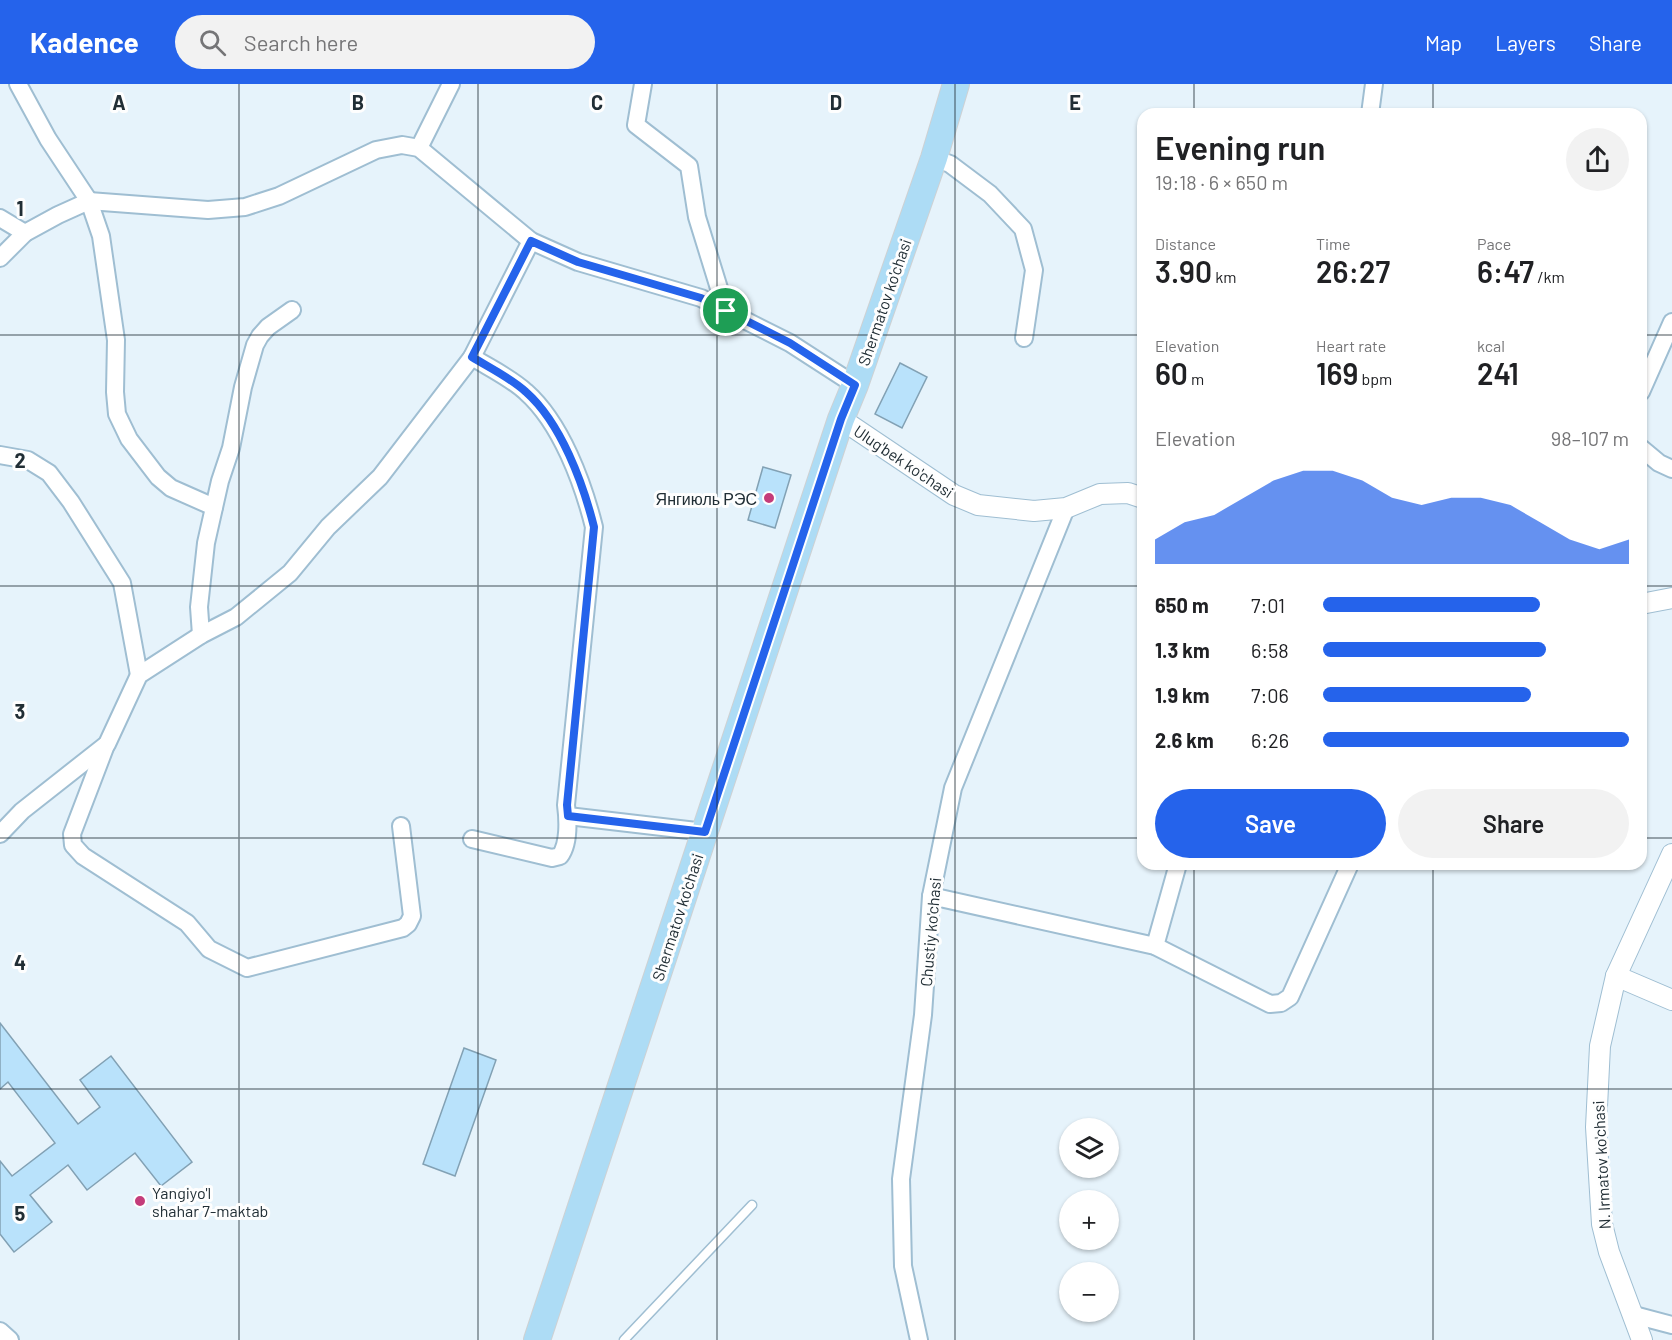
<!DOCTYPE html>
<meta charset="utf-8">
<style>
:root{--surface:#fff;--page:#f2f2f2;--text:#202124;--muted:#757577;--accent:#2563eb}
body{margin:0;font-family:Barlow,sans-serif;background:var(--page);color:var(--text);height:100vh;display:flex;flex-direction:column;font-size:22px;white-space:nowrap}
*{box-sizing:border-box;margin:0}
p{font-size:20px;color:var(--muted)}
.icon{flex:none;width:33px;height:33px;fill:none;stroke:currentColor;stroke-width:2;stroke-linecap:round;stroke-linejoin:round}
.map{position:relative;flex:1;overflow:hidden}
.sheet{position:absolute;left:1137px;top:24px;width:510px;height:762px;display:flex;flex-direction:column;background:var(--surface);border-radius:18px;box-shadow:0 2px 4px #0004}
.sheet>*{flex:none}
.tools{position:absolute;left:1059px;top:1034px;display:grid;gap:12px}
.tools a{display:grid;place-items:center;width:60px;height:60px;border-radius:50%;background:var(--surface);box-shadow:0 2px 4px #0004;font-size:30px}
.pin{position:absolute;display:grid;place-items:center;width:51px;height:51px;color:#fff;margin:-26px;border:3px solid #fff;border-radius:50%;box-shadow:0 2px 6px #0007}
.round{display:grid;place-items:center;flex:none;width:63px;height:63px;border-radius:32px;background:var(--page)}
.headline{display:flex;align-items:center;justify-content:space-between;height:102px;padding:0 18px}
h1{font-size:33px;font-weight:600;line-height:45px}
.figures{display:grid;grid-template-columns:repeat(3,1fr);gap:9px;height:102px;padding:6px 18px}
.figures div{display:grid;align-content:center}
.figures b{font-size:30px;font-weight:600}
.figures small{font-size:16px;font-weight:400}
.figures p{font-size:16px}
.chart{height:168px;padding:12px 18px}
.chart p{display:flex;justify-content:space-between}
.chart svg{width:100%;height:108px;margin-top:6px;fill:var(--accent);opacity:.7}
.primary-button{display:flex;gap:12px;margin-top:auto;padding:12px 18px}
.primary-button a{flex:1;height:69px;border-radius:36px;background:var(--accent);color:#fff;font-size:24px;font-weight:600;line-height:69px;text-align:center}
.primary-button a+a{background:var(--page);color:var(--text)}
ul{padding:0 18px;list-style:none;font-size:20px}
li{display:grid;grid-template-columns:96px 72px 1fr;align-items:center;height:45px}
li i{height:15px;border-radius:8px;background:var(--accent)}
header{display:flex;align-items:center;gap:36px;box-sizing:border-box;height:84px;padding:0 30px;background:var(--accent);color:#fff}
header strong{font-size:28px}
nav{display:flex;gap:33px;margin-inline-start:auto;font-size:21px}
.search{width:420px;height:54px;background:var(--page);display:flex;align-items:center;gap:15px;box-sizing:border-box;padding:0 21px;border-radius:33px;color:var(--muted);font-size:22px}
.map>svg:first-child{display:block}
</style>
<header>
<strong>Kadence</strong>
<div class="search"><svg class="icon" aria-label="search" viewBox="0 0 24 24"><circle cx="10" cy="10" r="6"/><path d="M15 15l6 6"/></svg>Search here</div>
<nav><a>Map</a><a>Layers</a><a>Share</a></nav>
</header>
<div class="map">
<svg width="1672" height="1256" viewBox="0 0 1672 1256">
<rect width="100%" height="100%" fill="#e6f3fb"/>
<g fill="#b9e2fb" stroke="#82a1b4" stroke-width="1.5">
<polygon points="900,279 927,293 902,344 875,330"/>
<polygon points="763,383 791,391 775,444 748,436"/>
<polygon points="0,939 78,1040 100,1023 80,996 111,972 192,1078 161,1102 135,1069 87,1106 68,1081 30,1111 52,1138 14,1168 0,1150 0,1077 12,1092 55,1059 8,998 0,1005"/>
<polygon points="464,964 496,976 455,1092 423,1080"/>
</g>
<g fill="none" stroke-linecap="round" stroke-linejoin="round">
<defs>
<polyline id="service" points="624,1256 752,1121"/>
<g id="minor">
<polyline points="18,0 48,55 89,117 101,152 116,256 115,308 117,330 129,355 158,393 171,404 214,423"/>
<polyline points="643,0 636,41 689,82 697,133 726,227"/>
<polyline points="1370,30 1374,0"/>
<polyline points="419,64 451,0"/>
<polyline points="934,74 950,80 990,110 1023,145 1034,186 1024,254"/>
<polyline points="0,134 25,149"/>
<polyline points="0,174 25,149 58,131 89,117 208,126 245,123 279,112 376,66 402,61 419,64 531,157 578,178 701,214 790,259 855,301"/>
<polyline points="1641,308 1672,238"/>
<polyline points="1641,364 1659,379 1672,385"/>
<polyline points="0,371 28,376 49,389 71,418 122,499 139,591"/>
<polyline points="201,551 199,523 206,459 220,397 231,364 243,303 255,261 260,252 268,243 292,226"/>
<polyline points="106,661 72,750 73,761 83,772 187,839 209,865 247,884 403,844 408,840 412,832 401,742"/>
<polyline points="568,732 705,748"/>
<polyline points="0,750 22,727 107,660 139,591 201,551 236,533 290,489 328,443 380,393 472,273 531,157"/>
<path d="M 472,755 L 552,774 L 560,772 C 569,760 568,736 566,721 L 594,443 C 583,399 561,339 526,308 C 511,294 490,284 472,273"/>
<polyline points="931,812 1155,862 1270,920 1281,919 1290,913 1350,780"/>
<polyline points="1155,862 1178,780"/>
<polyline points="1634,1231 1672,1241"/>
<polyline points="0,1247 10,1256"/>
<polyline points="919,1256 903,1182 901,1095 923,931 931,812 953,704 1066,424"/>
</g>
<g id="tertiary">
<polyline points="841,335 954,411 978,421 1034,427 1066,424 1100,410 1128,409 1143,414"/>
<polyline points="1641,520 1672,514"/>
<polyline points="1616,892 1672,916"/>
<polyline points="1642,1256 1609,1168 1602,1140 1596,1043 1600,962 1616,892 1672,770"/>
</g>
<polyline id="primary" points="537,1256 841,335 855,301 934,74 956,0"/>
</defs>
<use href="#service" stroke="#9fbed2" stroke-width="11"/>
<use href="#minor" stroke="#9fbed2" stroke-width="20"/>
<use href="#tertiary" stroke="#9fbed2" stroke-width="22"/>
<use href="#primary" stroke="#ced1d3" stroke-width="28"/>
<use href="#service" stroke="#fff" stroke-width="8"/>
<use href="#minor" stroke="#fff" stroke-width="16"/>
<use href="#tertiary" stroke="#fff" stroke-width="20"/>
<use href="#primary" stroke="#addcf5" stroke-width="26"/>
</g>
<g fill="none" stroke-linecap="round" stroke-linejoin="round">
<defs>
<path id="route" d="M 531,157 L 578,178 L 701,214 L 790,259 L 855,301 L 841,335 L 705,748 L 568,732 L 567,721 L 594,443 C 583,399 561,339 526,308 C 511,294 490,284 472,273 Z"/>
</defs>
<use href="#route" stroke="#fff" stroke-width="12"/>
<use href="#route" stroke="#2563eb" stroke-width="8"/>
</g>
<path fill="none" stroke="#212e35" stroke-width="1.5" stroke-opacity="0.55" d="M 239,0 L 239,1256M 478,0 L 478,1256M 717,0 L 717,1256M 955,0 L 955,1256M 1194,0 L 1194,30M 1433,0 L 1433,30M 0,251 L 1143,251M 1641,251 L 1672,251M 0,502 L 1143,502M 1641,502 L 1672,502M 0,754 L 1143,754M 1641,754 L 1672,754M 1194,780 L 1194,1256M 1433,780 L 1433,1256M 0,1005 L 1672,1005"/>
<g fill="#c43c7a" stroke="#fefefe" stroke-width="2">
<circle cx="769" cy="414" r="6"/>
<circle cx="140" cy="1117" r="6"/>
</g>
<g text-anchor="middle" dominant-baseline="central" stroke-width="6" stroke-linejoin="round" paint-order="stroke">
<g font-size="16" fill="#212e35" stroke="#fefefe">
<text transform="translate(884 218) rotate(-71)">Shermatov ko'chasi</text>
<text transform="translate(904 377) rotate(34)">Ulug'bek ko'chasi</text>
<text transform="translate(677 833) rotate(-72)">Shermatov ko'chasi</text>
<text transform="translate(930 848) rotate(-85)">Chustiy ko'chasi</text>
<text transform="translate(1601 1081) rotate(-93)">N. Irmatov ko'chasi</text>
</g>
<g font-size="16" fill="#212e35" stroke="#fefefe" text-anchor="end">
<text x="757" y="414">Янгиюль РЭС</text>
<text x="152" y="1108" text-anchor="start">Yangiyo'l<tspan x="152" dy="18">shahar 7-maktab</tspan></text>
</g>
</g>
<g font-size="20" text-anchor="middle" font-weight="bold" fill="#212e35" stroke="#fefefe" stroke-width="6" stroke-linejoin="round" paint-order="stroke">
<text x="119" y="26">A</text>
<text x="358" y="26">B</text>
<text x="597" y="26">C</text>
<text x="836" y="26">D</text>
<text x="1075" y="26">E</text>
<text x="20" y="132">1</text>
<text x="20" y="384">2</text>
<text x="20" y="635">3</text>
<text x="20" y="886">4</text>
<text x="20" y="1137">5</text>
</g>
</svg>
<div class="tools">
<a><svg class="icon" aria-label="layers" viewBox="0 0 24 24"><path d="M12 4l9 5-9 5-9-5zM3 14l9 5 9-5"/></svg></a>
<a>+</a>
<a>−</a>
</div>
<div class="pin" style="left:726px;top:227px;background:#1e9e55"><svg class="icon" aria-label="arrive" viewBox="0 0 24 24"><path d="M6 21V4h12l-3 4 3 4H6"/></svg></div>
<section class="sheet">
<div class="headline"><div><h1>Evening run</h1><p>19:18 · 6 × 650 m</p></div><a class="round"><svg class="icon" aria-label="share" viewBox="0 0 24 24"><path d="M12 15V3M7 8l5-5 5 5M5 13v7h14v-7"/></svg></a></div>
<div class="figures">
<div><p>Distance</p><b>3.90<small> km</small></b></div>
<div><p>Time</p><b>26:27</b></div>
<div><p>Pace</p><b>6:47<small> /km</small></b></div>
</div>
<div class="figures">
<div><p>Elevation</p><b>60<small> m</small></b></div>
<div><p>Heart rate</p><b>169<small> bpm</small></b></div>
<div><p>kcal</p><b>241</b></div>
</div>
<div class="chart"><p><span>Elevation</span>98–107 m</p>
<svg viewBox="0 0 160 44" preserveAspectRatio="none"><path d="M0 44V34L10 27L20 24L30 17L40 10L50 6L60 6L70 10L80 17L90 20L100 17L110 17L120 20L130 27L140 34L150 38L160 34V44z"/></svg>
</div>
<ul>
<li><b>650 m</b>7:01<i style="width:71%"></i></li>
<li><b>1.3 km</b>6:58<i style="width:73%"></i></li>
<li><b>1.9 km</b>7:06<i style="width:68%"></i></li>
<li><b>2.6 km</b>6:26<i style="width:100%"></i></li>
</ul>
<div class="primary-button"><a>Save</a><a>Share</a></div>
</section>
</div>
